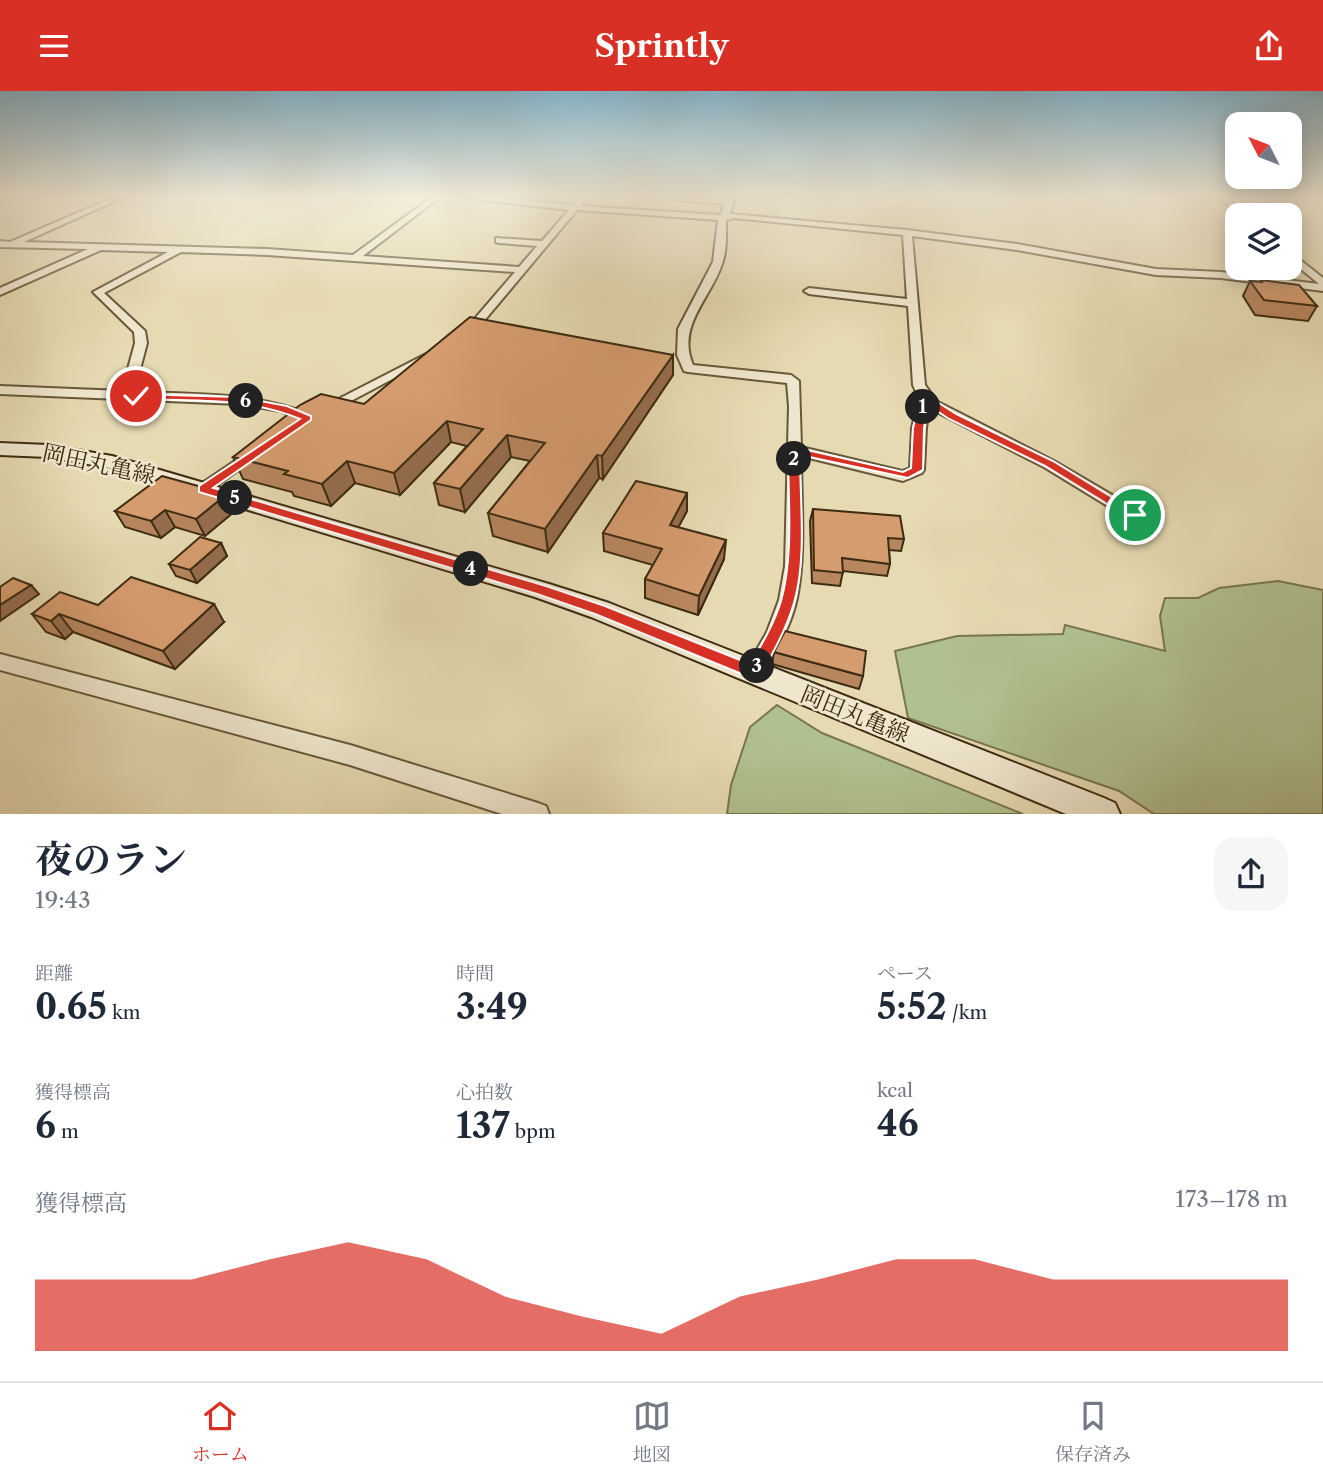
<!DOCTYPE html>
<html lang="ja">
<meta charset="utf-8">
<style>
:root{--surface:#fff;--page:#f6f6f7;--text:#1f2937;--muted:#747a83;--line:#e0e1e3;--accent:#d93025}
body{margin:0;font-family:"Libre Caslon Text","Noto Serif JP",serif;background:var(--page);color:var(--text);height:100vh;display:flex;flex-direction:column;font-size:26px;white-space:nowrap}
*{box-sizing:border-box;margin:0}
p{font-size:23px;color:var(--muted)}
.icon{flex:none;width:38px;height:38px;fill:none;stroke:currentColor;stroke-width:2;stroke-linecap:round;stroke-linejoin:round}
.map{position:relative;height:723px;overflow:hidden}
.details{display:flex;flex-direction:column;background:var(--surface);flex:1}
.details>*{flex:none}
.needle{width:46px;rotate:312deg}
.buttons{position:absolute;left:1225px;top:21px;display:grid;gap:14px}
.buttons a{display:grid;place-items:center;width:77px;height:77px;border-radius:14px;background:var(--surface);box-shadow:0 4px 18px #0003;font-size:35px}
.pin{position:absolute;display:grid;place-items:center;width:60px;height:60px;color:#fff;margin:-30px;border:4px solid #fff;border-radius:50%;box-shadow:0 2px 7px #0007}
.km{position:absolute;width:35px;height:35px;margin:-18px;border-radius:50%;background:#222;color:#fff;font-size:19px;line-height:35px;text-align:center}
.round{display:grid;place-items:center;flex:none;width:74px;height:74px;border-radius:21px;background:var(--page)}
.overview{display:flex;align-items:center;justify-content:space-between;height:119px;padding:0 35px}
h1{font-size:38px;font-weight:700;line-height:52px}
.figures{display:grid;grid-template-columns:repeat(3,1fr);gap:10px;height:119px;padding:7px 35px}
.figures div{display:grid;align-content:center}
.figures b{font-size:35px;font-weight:700}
.figures small{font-size:19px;font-weight:400}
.figures p{font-size:19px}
.chart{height:196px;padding:14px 35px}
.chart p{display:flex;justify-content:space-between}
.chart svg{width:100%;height:126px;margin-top:7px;fill:var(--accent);opacity:.7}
header{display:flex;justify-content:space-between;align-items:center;height:91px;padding:0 35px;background:var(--accent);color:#fff;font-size:32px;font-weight:700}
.dock{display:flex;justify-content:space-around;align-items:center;height:98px;border-top:2px solid var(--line);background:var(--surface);font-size:19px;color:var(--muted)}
.dock a{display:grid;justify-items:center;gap:4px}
.dock .on{color:var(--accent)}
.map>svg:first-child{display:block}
</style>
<header><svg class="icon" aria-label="menu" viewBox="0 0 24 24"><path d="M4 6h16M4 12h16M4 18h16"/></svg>Sprintly<svg class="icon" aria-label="share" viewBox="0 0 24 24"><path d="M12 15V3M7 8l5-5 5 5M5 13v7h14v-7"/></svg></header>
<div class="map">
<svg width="1323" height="723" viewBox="0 0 1323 723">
<rect width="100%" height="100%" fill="#e6dab2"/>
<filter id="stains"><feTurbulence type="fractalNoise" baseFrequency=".00286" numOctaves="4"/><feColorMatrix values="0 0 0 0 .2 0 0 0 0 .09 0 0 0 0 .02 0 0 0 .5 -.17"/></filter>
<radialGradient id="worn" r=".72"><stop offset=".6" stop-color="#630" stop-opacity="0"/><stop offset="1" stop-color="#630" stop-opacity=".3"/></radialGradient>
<g fill="#b1c08f" stroke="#787650" stroke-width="2">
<polygon points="1278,490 1323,499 1323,723 1154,723 1119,700 908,627 895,560 957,545 1063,543 1065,534 1165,560 1160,525 1165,507 1198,507 1219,497"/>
<polygon points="777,614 822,642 1023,723 727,723 731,694 750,636"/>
</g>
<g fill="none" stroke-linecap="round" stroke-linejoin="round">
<defs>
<g id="minor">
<path d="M 114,106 L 124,106 L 24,151 L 267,158 L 353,164 L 432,106 L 440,106 L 363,165 L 519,176 L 537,155 L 499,152 L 496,151 L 496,147 L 542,150 L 569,119 L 473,108 L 469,106 L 491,106 L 573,114 L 580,106 L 588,106 L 581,115 L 720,124 L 725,113 L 667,108 L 663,106 L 726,108 L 727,106 L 735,106 L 730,123 L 907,139 L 1017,153 L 1156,178 L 1221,181 L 1319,193 L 1290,169 L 1290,161 L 1323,187 L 1323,200 L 1221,187 L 1156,184 L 1017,159 L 912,145 L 925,294 L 936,310 L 1054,370 L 1136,418 L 1145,416 L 1150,417 L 1153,421 L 1150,425 C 1143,427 1136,430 1129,428 L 1044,376 L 929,317 L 926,337 L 924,379 L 922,382 L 903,390 L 801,365 C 801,412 806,461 797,507 C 791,536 775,562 761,587 L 754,589 L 747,587 L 744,581 L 767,541 L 779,509 L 785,475 L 789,315 L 787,292 L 688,281 L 684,280 L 677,264 L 678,238 L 713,171 L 718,129 L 577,119 L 473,243 L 465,243 L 465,239 L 515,181 L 267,164 L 181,161 L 104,202 L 145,240 L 147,252 L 134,301 C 194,303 255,301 312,324 L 314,327 L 307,331 L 280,320 L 239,313 L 0,303 L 0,295 L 122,300 L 135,252 L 134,241 L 93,201 L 168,161 L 101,159 L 0,204 L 0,197 L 88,158 L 0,156 L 0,150 L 10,151 ZM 734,127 L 903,144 L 907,208 L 809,197 L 804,200 L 809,203 L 908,215 L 913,294 L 919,307 L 912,337 L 910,377 L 902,380 L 801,356 L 799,290 L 791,284 L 693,274 C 676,235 711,207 722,173 C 727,159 726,143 726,129 Z"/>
<polygon points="1219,106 1227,106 1247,124 1238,124"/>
<polygon points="430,261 434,262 434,266 332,320 327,321 321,317"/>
<polygon points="250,360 257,364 255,367 208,401 198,401 196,398 198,395"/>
<polygon points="0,563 350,654 538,712 546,715 549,723 502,723 350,674 0,579"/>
</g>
<polygon id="secondary" points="0,352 48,354 112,365 549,493 609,512 1104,707 1115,712 1120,723 1066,723 591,526 535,506 110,377 48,366 0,364"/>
</defs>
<use href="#minor" stroke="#68583a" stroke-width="4"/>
<use href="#secondary" stroke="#3e2c12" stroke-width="4"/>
<use href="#minor" fill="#efe7cd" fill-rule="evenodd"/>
<use href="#secondary" fill="#efe7cd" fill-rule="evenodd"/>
</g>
<g fill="#b7865f" stroke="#3e2c12" stroke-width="2">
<polygon points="1261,189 1317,215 1308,230 1255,224 1243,205 1250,190 1260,191"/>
<polygon points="673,264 673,284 603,388 599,387 548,461 493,445 488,422 530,370 511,366 465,421 439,414 434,392 467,355 451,351 400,404 355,392 331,415 294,405 292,401 243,388 233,366 364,313"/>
<polygon points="687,402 687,420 678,436 724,468 698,524 645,507 645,488 653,474 604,460 603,442"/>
<polygon points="227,403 235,420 205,445 175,436 161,447 125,436 115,420"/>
<polygon points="813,418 904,448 901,460 889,459 890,473 887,485 843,480 840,495 812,492 810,430"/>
<polygon points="221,452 227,465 197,492 176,485 169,473"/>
<polygon points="98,514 224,531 175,578 73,541 65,548 46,541 32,523"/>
<polygon points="774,561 863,585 859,598 772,573"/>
</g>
<g fill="#956d4e" stroke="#3e2c12" stroke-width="2">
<polygon points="673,264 673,284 603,388 602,365"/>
<polygon points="447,330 451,351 400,404 394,382"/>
<polygon points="507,344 511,366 465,421 460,398"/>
<polygon points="597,364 599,387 548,461 545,438"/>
<polygon points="347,370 355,392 331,415 322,393"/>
<polygon points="687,402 687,420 670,452 670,434"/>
<polygon points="227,403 235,420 205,445 196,428"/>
<polygon points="165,419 175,436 161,447 151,430"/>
<polygon points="726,449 724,468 698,524 699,505"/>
<polygon points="221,452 227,465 197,492 190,479"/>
<polygon points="31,494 39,503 0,530 0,514"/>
<polygon points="214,513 224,531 175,578 163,560"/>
<polygon points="59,523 73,541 65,548 51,530"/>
</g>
<g fill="#d59c6f" stroke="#3e2c12" stroke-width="2">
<polygon points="1261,189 1299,194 1317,215 1264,209 1250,190 1262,191"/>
<polygon points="470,226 673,264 602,365 597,364 545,438 488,422 545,352 507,344 460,398 434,392 483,338 447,330 394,382 347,370 322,393 284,383 288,380 233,366 300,314 321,303 364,313"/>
<polygon points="162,385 227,403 196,428 165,419 151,430 115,420"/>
<polygon points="636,390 687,402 670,434 726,449 699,505 645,488 662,458 603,442"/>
<polygon points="813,418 900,425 904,448 888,447 890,473 842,467 843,482 814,479"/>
<polygon points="200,446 221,452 190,479 169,473"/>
<polygon points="131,486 214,513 163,560 59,523 51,530 32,523 60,501 98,514"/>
<polygon points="13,487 31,494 0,514 0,496"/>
<polygon points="785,540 866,560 863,585 774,561"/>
</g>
<linearGradient id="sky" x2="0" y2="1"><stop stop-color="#87b7cf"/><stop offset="0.51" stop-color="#f4eedc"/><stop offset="1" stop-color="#f4eedc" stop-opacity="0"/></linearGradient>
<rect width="1323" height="207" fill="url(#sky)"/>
<path fill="#d93025" stroke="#fff" stroke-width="2" d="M 132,303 L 239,306 L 287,315 L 311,325 L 311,329 L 213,397 L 546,495 L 605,515 L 750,573 C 762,553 774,533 781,510 C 794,463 788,408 788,359 L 794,356 L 903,381 L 911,377 L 913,337 L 921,305 L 928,305 L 956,323 L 1053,370 L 1141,424 L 1135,428 L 1130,427 L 1045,375 L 949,328 L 928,314 L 924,337 L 923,379 L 908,387 L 800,364 C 800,410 807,468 794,512 C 786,539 773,562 759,586 L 754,588 L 595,523 L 537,503 L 199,401 L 199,395 L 300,328 C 248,306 191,310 136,308 L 131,305 Z"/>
<g text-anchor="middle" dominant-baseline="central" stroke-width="5" stroke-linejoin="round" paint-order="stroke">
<g font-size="23" fill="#3e2c12" stroke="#efe7cd">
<text transform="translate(99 373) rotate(12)">岡田丸亀線</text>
<text transform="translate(855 623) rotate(22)">岡田丸亀線</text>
</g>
</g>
<rect width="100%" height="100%" filter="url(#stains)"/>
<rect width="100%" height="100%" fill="url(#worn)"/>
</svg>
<div class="buttons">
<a><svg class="needle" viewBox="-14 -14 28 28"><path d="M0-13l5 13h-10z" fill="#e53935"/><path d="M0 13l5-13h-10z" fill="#747a83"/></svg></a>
<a><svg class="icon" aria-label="layers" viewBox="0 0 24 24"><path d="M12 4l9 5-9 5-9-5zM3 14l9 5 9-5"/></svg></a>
</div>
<div class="pin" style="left:1135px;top:424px;background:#1e9e55"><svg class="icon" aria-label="arrive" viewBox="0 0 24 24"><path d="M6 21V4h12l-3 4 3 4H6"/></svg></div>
<div class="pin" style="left:136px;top:305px;background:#d93025"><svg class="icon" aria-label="check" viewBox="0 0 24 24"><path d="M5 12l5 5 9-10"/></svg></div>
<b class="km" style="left:923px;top:316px">1</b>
<b class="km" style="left:794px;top:368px">2</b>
<b class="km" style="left:757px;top:575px">3</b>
<b class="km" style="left:471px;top:478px">4</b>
<b class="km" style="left:235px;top:407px">5</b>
<b class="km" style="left:246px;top:310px">6</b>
</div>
<section class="details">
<div class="overview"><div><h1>夜のラン</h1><p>19:43</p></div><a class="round"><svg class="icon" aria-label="share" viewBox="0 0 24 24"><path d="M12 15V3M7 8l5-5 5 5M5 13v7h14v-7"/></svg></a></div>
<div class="figures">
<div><p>距離</p><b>0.65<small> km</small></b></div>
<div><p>時間</p><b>3:49</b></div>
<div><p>ペース</p><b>5:52<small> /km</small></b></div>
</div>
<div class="figures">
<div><p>獲得標高</p><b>6<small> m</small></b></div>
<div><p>心拍数</p><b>137<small> bpm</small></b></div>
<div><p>kcal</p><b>46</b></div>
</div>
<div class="chart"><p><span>獲得標高</span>173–178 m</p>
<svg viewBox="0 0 160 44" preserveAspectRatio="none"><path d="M0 44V19L10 19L20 19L30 12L40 6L50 12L60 25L70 32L80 38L90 25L100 19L110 12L120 12L130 19L140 19L150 19L160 19V44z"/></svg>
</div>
</section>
<nav class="dock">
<a class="on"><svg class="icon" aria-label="home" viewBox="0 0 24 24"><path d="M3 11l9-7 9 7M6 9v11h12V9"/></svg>ホーム</a>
<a><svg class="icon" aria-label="map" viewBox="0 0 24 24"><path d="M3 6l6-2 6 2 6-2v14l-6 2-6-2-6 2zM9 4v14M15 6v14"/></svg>地図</a>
<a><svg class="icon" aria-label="saved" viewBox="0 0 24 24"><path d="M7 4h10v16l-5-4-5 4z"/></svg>保存済み</a>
</nav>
